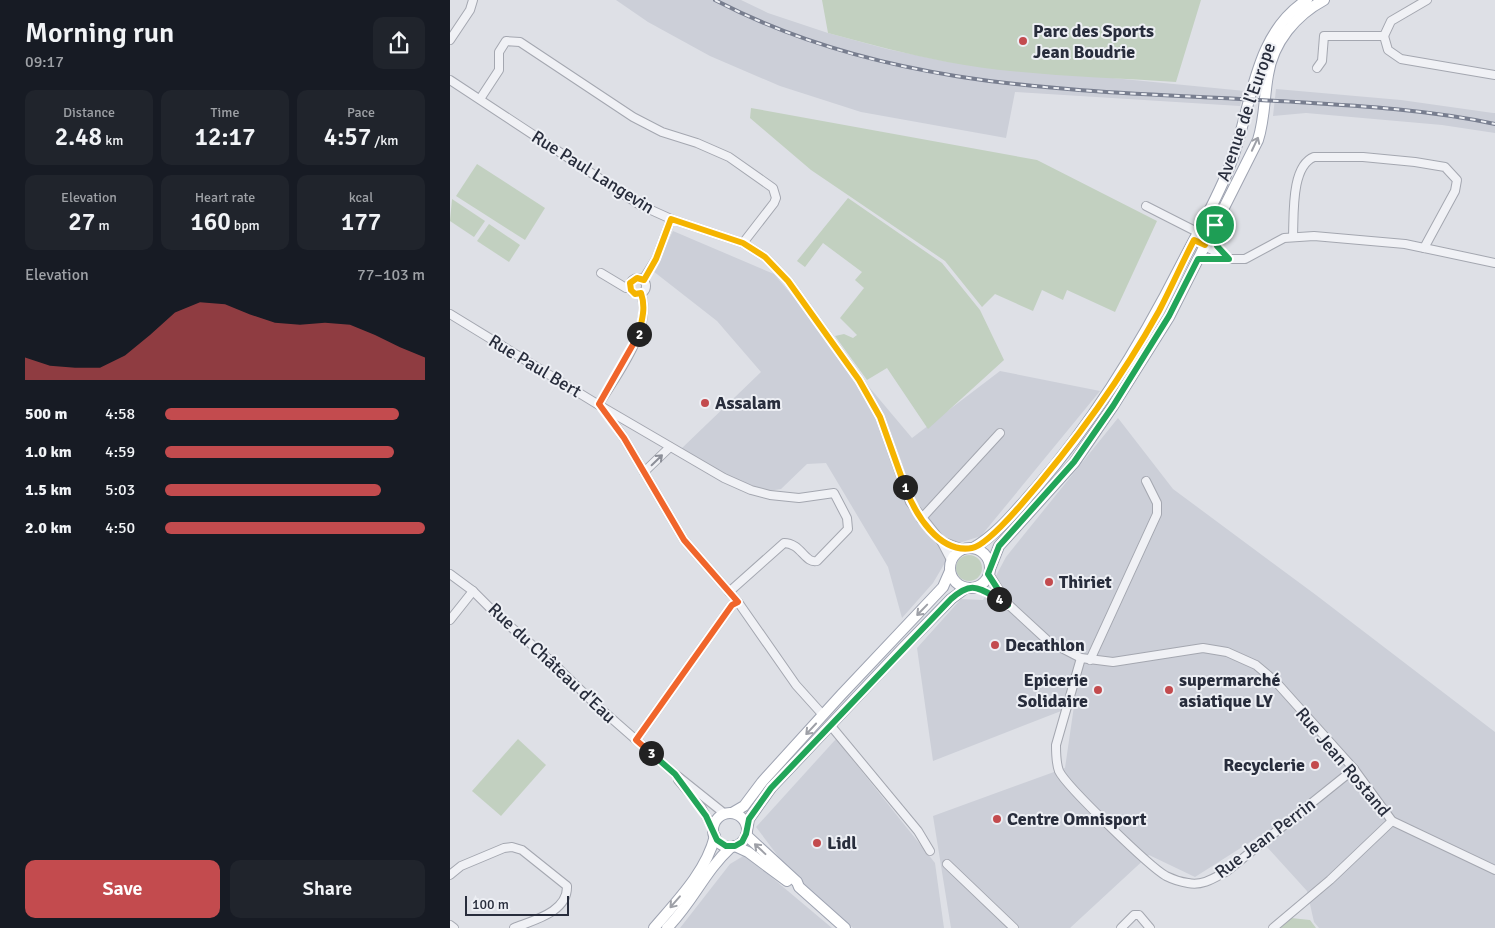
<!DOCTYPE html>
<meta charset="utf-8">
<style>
:root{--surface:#171b24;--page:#20242c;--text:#f1f3f6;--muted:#9ea1a6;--accent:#c34b4e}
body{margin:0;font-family:Signika,sans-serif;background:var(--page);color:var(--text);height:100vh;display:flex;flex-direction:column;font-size:19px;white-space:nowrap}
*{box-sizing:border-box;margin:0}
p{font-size:16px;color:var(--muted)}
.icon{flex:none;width:28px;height:28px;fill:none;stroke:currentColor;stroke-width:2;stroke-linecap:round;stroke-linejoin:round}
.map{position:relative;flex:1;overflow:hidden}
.sheet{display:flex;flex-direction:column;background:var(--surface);width:450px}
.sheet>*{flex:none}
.scale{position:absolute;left:15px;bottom:12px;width:104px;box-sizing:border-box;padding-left:5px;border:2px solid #282d3c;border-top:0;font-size:14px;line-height:18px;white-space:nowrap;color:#282d3c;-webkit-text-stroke:4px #edeff4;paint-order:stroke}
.pin{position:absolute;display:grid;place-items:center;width:42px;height:42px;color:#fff;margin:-21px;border:2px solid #fff;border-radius:50%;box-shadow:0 1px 5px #0007}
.km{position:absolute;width:25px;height:25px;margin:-12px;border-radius:50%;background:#222;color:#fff;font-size:14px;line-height:25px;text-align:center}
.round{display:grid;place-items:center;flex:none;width:52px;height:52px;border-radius:10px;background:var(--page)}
.head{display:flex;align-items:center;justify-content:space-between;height:85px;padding:0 25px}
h1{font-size:28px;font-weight:600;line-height:38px}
.figures{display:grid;grid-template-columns:repeat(3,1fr);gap:8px;height:85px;padding:5px 25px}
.figures div{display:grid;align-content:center;border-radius:10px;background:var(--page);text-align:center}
.figures b{font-size:25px;font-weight:600}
.figures small{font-size:14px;font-weight:400}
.figures p{font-size:14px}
.chart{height:140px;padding:10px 25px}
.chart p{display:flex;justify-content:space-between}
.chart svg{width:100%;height:90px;margin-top:5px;fill:var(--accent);opacity:.7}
.primary-button{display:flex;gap:10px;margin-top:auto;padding:10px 25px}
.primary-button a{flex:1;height:58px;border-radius:10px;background:var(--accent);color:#fff;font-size:20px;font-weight:600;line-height:58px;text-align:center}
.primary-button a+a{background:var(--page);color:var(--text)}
ul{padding:0 25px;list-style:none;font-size:16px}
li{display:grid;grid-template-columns:80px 60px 1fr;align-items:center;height:38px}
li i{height:12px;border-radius:6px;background:var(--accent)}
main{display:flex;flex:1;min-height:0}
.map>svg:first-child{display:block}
</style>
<main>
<section class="sheet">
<div class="head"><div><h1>Morning run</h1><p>09:17</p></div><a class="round"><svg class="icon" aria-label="share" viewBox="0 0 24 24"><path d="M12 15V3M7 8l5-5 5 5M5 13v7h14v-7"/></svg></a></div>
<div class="figures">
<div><p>Distance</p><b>2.48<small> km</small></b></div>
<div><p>Time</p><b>12:17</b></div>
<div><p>Pace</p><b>4:57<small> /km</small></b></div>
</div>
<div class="figures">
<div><p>Elevation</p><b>27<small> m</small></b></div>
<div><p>Heart rate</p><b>160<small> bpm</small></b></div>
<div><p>kcal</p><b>177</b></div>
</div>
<div class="chart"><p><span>Elevation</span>77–103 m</p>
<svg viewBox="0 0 160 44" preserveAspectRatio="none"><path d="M0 44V33L10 37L20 38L30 38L40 32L50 22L60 11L70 6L80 7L90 12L100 16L110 17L120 16L130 17L140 22L150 28L160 33V44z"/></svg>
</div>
<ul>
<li><b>500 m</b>4:58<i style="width:90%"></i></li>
<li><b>1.0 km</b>4:59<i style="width:88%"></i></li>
<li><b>1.5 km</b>5:03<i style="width:83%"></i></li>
<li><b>2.0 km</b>4:50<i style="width:100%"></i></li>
</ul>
<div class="primary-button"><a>Save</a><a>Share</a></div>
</section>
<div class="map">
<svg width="1045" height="928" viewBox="0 0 1045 928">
<rect width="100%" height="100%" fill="#dee0e6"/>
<g fill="#cccfd8">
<polygon points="166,0 291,0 318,13 378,33 437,49 499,62 795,91 790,106 565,92 556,138 411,112 330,86 260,56 198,22"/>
<polygon points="826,89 951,100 1043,113 1045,113 1045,133 992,125 856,113 823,116"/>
<polygon points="223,231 324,274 462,438 550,371 650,391 531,536 506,544 483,583 452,618 438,567 376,463 357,464 331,489 319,491 278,477 231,449 311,372 267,321 203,271"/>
<polygon points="668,418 723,489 866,595 1045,732 1045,928 869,928 864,922 857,891 808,837 745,877 699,855 620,928 501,928 483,816 615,768 624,706 483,761 467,648 511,599 533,600 556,557"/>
<polygon points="386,739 485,863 494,928 403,928 340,872 306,827"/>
<polygon points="295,855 382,928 230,928 280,864"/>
</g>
<g fill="#c2d0c0">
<path d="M 372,0 L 751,0 L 726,82 C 651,77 572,76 497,62 C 457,54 418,44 378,33 Z"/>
<polygon points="301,108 587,160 707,221 665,312 617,290 613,300 592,290 583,311 545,294 532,307 495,261 361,170 300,118"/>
<polygon points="27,164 95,208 75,240 6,196"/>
<polygon points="398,198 492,263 530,310 554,360 478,429 437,368 417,380 385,336 394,334 403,338 407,335 390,318 414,288 405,280 412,272 373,243 355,267 347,261"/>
<polygon points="2,199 35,221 24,237 0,221"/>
<polygon points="39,224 70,245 59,262 27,241"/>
<circle cx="519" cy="568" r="13"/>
<polygon points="68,739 96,765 51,816 22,791"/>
<polygon points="841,918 860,920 866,928 829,928"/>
</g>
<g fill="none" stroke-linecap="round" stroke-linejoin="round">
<defs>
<g id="minor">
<polyline points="934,36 938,50 951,59 1045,75"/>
<polyline points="934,36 941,21 977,0"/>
<polyline points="0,40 20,10 23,0"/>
<polyline points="867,68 872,61 874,36 934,36"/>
<polyline points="0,80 190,205 221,219 293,243 315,257 338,281 409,380 430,417 460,502 491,541 501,560"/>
<polyline points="30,99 49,70 49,52 56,41 70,42 183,117 212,132 247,143 279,157 323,188 326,198 324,203 293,243"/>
<polyline points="696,206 759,238"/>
<polyline points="765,226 767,246 773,254"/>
<path d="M 843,236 C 844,214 841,166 864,157 L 913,157 L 965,162 L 995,167 L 1007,180 L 1005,191 L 974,248"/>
<polyline points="744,240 775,257"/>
<polyline points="748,259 795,259 834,238 864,236 955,244 1045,263"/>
<polyline points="151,273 176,288 180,288"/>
<circle cx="188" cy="286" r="8"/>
<polyline points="193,280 206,259 221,219"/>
<polyline points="0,314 152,407 174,438 234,540 288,602 346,685 373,715"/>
<path d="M 149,404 C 167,374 203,329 191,293"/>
<path d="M 154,408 L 274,478 L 301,490 L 320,495 L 349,498 L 384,493 L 397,518 L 398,529 L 367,561 C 355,564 351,543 334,543 L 279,592"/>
<polyline points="194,472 220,447"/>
<polyline points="471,519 550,433"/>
<polyline points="491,541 513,549"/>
<polyline points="0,574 23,591 49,617 100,660 144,703 225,774 275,814"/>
<polyline points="539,574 557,603"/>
<polyline points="527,587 559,605 598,641 631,658 663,662 753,648 777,652 806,665 826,682 904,769 942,821 1045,870"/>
<polyline points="0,620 23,591"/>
<path d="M 631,658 L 606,745 C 606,754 606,763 609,771 C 616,786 700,867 716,876 C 722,879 731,882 738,883 C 753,886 764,878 777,871 L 904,769"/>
<polyline points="640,660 707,514 707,503 696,481"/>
<polyline points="381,726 468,831 480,851"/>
<polyline points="186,740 282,605 288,602"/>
<polyline points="228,780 251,807 263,829"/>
<polyline points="497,864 564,928"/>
<path d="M 0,875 L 11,866 L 54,848 L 62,847 L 72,850 L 117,886 C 118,912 84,920 64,928"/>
<polyline points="0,925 4,928"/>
<polyline points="671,928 684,915 689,915 700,928"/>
<polyline points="823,928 880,880 942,821"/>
</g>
<g id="major">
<path d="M 523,548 C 548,534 567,509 586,488 C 645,420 691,344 732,263 C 748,232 766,201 779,168 C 802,113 801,35 857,0"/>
<circle cx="520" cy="568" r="20"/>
<path d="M 540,569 L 549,546 L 624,463 L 663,406 L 719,317 L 808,140 C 815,118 814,97 818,75 C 823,42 846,15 874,0"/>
<polyline points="282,813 294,806 312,782 391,695 493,587 500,571"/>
<circle cx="280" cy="830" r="17"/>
<polyline points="297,831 299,819 321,788 453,648 501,599 516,588"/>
<polyline points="296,835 347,882 349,887 395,928"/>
<polyline points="285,846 298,852 337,881"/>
<path d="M 204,928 C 227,901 256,872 265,836"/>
<path d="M 217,928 C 243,902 254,872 281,847"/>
</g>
</defs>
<use href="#minor" stroke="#a4a7b0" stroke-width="10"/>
<use href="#major" stroke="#9ea3b1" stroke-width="12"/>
<use href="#minor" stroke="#f0f1f5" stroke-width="8"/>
<use href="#major" stroke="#fff" stroke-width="10"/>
<defs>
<path id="rail" d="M 265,0 C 447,95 647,90 846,102 C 913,106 980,110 1045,124"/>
</defs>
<use href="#rail" stroke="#787e8f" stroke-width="4"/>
<use href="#rail" stroke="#edeff4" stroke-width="2" stroke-dasharray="5.5" stroke-linecap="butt"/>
</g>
<defs><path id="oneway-shaft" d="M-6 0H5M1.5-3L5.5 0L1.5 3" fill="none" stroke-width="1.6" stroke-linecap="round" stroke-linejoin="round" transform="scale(1.25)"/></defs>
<g stroke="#9ea0a7">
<use href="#oneway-shaft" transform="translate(805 144) rotate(-65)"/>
<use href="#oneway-shaft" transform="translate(472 610) rotate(134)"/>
<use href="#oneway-shaft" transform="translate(361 729) rotate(133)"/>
<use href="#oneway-shaft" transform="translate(310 849) rotate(-137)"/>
<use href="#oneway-shaft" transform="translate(225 902) rotate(131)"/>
</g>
<use stroke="#8c8f98" href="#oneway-shaft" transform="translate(207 460) rotate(-44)"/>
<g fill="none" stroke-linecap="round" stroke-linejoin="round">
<defs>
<path id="split-1" d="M 455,487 C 465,514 489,554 522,548 C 535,546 561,516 570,506 C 623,445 670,381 709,311 C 721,288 732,263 744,240 L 755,245 L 765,225"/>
<path id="split-2" d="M 189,334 C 192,319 196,308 191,293 L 185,294 L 181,290 L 180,283 L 187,278 L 194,280 L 206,259 L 221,219 L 293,243 L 315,257 L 338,281 L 409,380 L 430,417 L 455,487"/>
<polyline id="split-3" points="189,334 149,404 174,438 234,540 288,602 282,605 186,740 201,753"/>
<path id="split-4" d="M 201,753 L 225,774 L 256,816 L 267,840 L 276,846 L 285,846 L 292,842 L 296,834 L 299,819 L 321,788 L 501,599 C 521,581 527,587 549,599"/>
<polyline id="split-5" points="549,599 558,605 538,574 549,546 624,462 663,406 719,316 748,259 779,259 767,246 765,225"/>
</defs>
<use href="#split-1" stroke="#fff" stroke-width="10"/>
<use href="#split-2" stroke="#fff" stroke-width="10"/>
<use href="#split-3" stroke="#fff" stroke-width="10"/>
<use href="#split-4" stroke="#fff" stroke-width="10"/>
<use href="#split-5" stroke="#fff" stroke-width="10"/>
<use href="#split-1" stroke="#f5b400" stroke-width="6"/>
<use href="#split-2" stroke="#f5b400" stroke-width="6"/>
<use href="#split-3" stroke="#f0652b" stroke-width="6"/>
<use href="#split-4" stroke="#22a559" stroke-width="6"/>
<use href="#split-5" stroke="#22a559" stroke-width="6"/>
</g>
<g fill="#c34b4e" stroke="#edeff4" stroke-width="2">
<circle cx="573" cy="41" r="5"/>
<circle cx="255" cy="403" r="5"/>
<circle cx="599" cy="582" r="5"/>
<circle cx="545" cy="645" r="5"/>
<circle cx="648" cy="690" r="5"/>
<circle cx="719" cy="690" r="5"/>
<circle cx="865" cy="765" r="5"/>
<circle cx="547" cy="819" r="5"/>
<circle cx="367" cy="843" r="5"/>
</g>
<g text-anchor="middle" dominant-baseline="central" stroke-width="4" stroke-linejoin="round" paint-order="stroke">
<g font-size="18" font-weight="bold" fill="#282d3c" stroke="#edeff4" text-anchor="start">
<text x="583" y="31">Parc des Sports<tspan x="583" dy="21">Jean Boudrie</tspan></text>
<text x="265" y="403">Assalam</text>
<text x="609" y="582">Thiriet</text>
<text x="555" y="645">Decathlon</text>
<text x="638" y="680" text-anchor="end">Epicerie<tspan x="638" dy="21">Solidaire</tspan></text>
<text x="729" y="680">supermarché<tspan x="729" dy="21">asiatique LY</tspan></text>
<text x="855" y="765" text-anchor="end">Recyclerie</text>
<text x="557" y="819">Centre Omnisport</text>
<text x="377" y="843">Lidl</text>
</g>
<g font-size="18" fill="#282d3c" stroke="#edeff4">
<text transform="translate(796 112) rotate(-71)">Avenue de l'Europe</text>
<text transform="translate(143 172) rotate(32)">Rue Paul Langevin</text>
<text transform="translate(85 366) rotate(31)">Rue Paul Bert</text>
<text transform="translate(102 663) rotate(43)">Rue du Château d'Eau</text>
<text transform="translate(893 762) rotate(50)">Rue Jean Rostand</text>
<text transform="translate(815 838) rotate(-37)">Rue Jean Perrin</text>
</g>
</g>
</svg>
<div class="scale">100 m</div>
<div class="pin" style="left:765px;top:225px;background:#1e9e55"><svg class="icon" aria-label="arrive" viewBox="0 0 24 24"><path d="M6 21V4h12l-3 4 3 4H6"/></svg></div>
<b class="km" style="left:455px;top:487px">1</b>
<b class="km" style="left:189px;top:334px">2</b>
<b class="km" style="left:201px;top:753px">3</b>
<b class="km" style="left:549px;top:599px">4</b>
</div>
</main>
